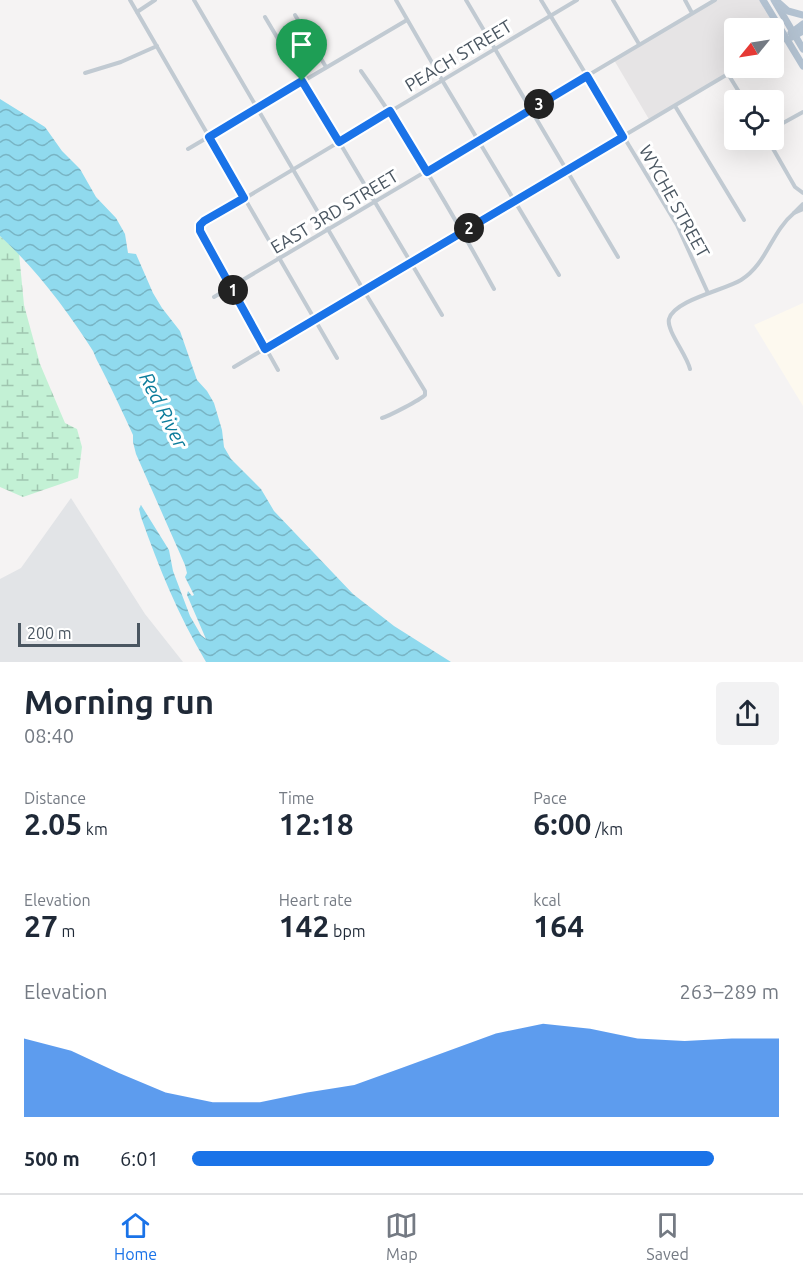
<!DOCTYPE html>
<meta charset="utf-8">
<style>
:root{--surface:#fff;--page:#f2f2f3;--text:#1f2937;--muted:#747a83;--line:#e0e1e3;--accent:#1a73e8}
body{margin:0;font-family:Ubuntu,sans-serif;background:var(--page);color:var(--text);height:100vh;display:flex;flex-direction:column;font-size:22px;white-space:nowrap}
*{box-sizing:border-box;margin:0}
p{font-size:20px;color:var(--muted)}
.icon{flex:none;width:33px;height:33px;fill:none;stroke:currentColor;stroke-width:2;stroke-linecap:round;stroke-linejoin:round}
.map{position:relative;height:662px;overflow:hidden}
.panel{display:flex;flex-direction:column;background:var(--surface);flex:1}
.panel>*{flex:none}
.needle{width:39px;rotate:240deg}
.tools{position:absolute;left:724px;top:18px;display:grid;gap:12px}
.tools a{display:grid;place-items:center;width:60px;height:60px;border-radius:6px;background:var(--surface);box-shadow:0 6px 24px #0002;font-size:30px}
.scale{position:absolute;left:18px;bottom:15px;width:122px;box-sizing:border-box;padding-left:6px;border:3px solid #4a5661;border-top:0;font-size:16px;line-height:21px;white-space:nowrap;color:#4a5661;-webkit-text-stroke:4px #fff;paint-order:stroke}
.pin{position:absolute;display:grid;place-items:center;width:51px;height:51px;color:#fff;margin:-62px -26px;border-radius:50% 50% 50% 0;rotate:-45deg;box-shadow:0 0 6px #0007}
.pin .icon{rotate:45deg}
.km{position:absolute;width:30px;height:30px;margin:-15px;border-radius:50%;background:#222;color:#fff;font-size:16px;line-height:30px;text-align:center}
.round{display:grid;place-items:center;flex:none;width:63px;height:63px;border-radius:6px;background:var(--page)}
.headline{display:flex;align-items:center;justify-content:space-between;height:102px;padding:0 24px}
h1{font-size:33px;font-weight:700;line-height:45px}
.stats{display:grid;grid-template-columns:repeat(3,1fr);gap:9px;height:102px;padding:6px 24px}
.stats div{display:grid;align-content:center}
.stats b{font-size:30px;font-weight:700}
.stats small{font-size:16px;font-weight:400}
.stats p{font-size:16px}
.chart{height:168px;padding:12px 24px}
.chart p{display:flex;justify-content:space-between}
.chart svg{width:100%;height:108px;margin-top:6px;fill:var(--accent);opacity:.7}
ul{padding:0 24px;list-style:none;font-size:20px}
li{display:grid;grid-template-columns:96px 72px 1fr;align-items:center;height:45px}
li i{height:15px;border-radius:8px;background:var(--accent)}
.tabs{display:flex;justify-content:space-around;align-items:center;height:84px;border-top:2px solid var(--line);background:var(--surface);font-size:16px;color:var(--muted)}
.tabs a{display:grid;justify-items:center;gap:3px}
.tabs .on{color:var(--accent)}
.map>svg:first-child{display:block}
</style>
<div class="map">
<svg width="803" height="662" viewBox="0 0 803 662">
<defs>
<pattern id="wetland-marsh" width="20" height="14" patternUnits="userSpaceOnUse" patternTransform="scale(1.5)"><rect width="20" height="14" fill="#c3f1d5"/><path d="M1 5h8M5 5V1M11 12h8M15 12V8" fill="none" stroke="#a0c6b0"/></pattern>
<pattern id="water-waves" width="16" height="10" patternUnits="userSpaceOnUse" patternTransform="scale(1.5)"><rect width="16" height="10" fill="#90daee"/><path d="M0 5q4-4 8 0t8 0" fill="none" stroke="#78b4c4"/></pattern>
</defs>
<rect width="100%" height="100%" fill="#f5f3f3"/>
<polygon fill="#fdf9ef" points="803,303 803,406 754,325"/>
<polygon fill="#e6e4e5" points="715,0 763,0 786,38 774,46 774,28 735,28 735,68 738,68 650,121 614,60"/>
<polygon fill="#e2e4e7" points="71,498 145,614 183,662 0,662 0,579 21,568"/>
<polygon fill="url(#wetland-marsh)" points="0,236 19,253 24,305 40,364 65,423 77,429 82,447 78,478 23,497 0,487"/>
<path fill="url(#water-waves)" d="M 0,99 L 45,127 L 62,151 L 80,169 L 96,197 L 116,218 L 125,234 L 128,253 L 136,254 L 153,293 L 162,308 L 180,331 L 197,380 L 207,391 L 214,403 L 222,430 L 224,447 L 231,459 L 261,489 L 274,511 L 353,594 L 394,626 L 451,662 L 206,662 C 178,615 159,568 141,517 L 139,509 L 141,505 L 169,550 L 173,571 L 190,616 L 201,635 L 206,639 L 187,595 L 188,591 L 192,596 L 194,595 L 185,577 L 187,573 L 185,565 L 136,454 L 133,442 L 133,435 C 122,411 111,387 99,364 C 96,359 95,355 93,351 C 67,310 36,269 0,236 Z"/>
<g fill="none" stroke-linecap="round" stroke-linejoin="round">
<g stroke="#c1cad2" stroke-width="4">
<polyline points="130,0 337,358"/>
<path d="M 194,0 L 364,291 L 425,391 L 425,395 C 420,400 389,416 382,418"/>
<polyline points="396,0 442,80 559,275"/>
<polyline points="466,0 618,257"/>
<polyline points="541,0 677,225 708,293"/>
<polyline points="613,0 639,44"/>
<polyline points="685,0 692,13"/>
<polyline points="137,12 155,0"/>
<polyline points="295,15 326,67"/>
<polyline points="265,17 442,315"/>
<polyline points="774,46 786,39"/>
<path d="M 361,71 C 410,140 453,214 494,289"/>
<polyline points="85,73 121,62 157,46"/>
<polyline points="728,74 744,100"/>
<polyline points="675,106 744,220"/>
<polyline points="774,128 803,112"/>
<polyline points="768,140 795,187 803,193"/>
<polyline points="188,149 407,20"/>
<polyline points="803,204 794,213 803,209"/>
<polyline points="214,297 715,0"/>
<polyline points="234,367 738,68"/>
<path d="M 690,369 C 687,355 666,330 669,319 C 674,300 725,290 741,280 C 767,264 771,232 794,213"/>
<polyline points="278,370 200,231 200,225 577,0"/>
</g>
<g stroke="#b3c2d1" stroke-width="7">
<polyline points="763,0 803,66"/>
<polyline points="774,0 803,49"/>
<polyline points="779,3 788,11 803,15"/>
<polyline points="791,33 803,24"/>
<polyline points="792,37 803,31"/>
</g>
</g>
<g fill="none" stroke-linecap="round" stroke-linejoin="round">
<defs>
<polygon id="route" points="587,76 623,137 265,349 200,231 200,225 204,221 244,198 209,137 302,81 339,142 390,111 427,172"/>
</defs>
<use href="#route" stroke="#fff" stroke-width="12"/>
<use href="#route" stroke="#1a73e8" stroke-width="8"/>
</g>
<g text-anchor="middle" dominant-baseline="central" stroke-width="6" stroke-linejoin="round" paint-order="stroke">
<g font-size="18" fill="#4a5661" stroke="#fff">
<text transform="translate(458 55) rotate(-31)">PEACH STREET</text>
<text transform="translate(675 201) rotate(61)">WYCHE STREET</text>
<text transform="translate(334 211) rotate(-31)">EAST 3RD STREET</text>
</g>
<g font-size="20" font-style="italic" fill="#0c7c9b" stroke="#fff">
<text transform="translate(164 410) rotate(63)">Red River</text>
</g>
</g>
</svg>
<div class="tools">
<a><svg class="needle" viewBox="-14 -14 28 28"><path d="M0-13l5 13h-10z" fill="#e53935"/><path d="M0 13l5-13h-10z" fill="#747a83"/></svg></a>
<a><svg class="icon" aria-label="locate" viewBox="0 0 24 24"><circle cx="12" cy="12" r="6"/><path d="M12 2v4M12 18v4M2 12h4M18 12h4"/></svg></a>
</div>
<div class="scale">200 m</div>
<div class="pin" style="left:302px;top:81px;background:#1e9e55"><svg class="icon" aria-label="arrive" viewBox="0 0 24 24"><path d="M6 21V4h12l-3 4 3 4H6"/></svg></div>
<b class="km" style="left:233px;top:290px">1</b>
<b class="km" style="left:469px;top:228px">2</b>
<b class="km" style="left:539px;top:104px">3</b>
</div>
<section class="panel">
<div class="headline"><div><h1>Morning run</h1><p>08:40</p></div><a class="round"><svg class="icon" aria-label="share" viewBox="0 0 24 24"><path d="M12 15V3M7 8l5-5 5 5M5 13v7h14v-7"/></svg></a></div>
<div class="stats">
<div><p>Distance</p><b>2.05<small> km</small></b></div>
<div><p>Time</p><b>12:18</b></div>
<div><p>Pace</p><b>6:00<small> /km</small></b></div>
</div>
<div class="stats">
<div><p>Elevation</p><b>27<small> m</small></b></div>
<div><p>Heart rate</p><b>142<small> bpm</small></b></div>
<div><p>kcal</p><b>164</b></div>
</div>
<div class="chart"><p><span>Elevation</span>263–289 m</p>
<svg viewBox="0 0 160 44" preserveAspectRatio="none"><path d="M0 44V12L10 17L20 26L30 34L40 38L50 38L60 34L70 31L80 24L90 17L100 10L110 6L120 8L130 12L140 13L150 12L160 12V44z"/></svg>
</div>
<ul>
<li><b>500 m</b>6:01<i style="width:89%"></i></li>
</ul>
</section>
<nav class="tabs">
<a class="on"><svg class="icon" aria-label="home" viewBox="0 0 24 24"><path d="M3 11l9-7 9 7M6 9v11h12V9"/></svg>Home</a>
<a><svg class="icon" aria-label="map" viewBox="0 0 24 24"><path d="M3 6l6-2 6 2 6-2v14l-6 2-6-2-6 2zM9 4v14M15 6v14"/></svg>Map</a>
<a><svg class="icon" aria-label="saved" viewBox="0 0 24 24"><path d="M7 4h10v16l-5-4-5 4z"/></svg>Saved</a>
</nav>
